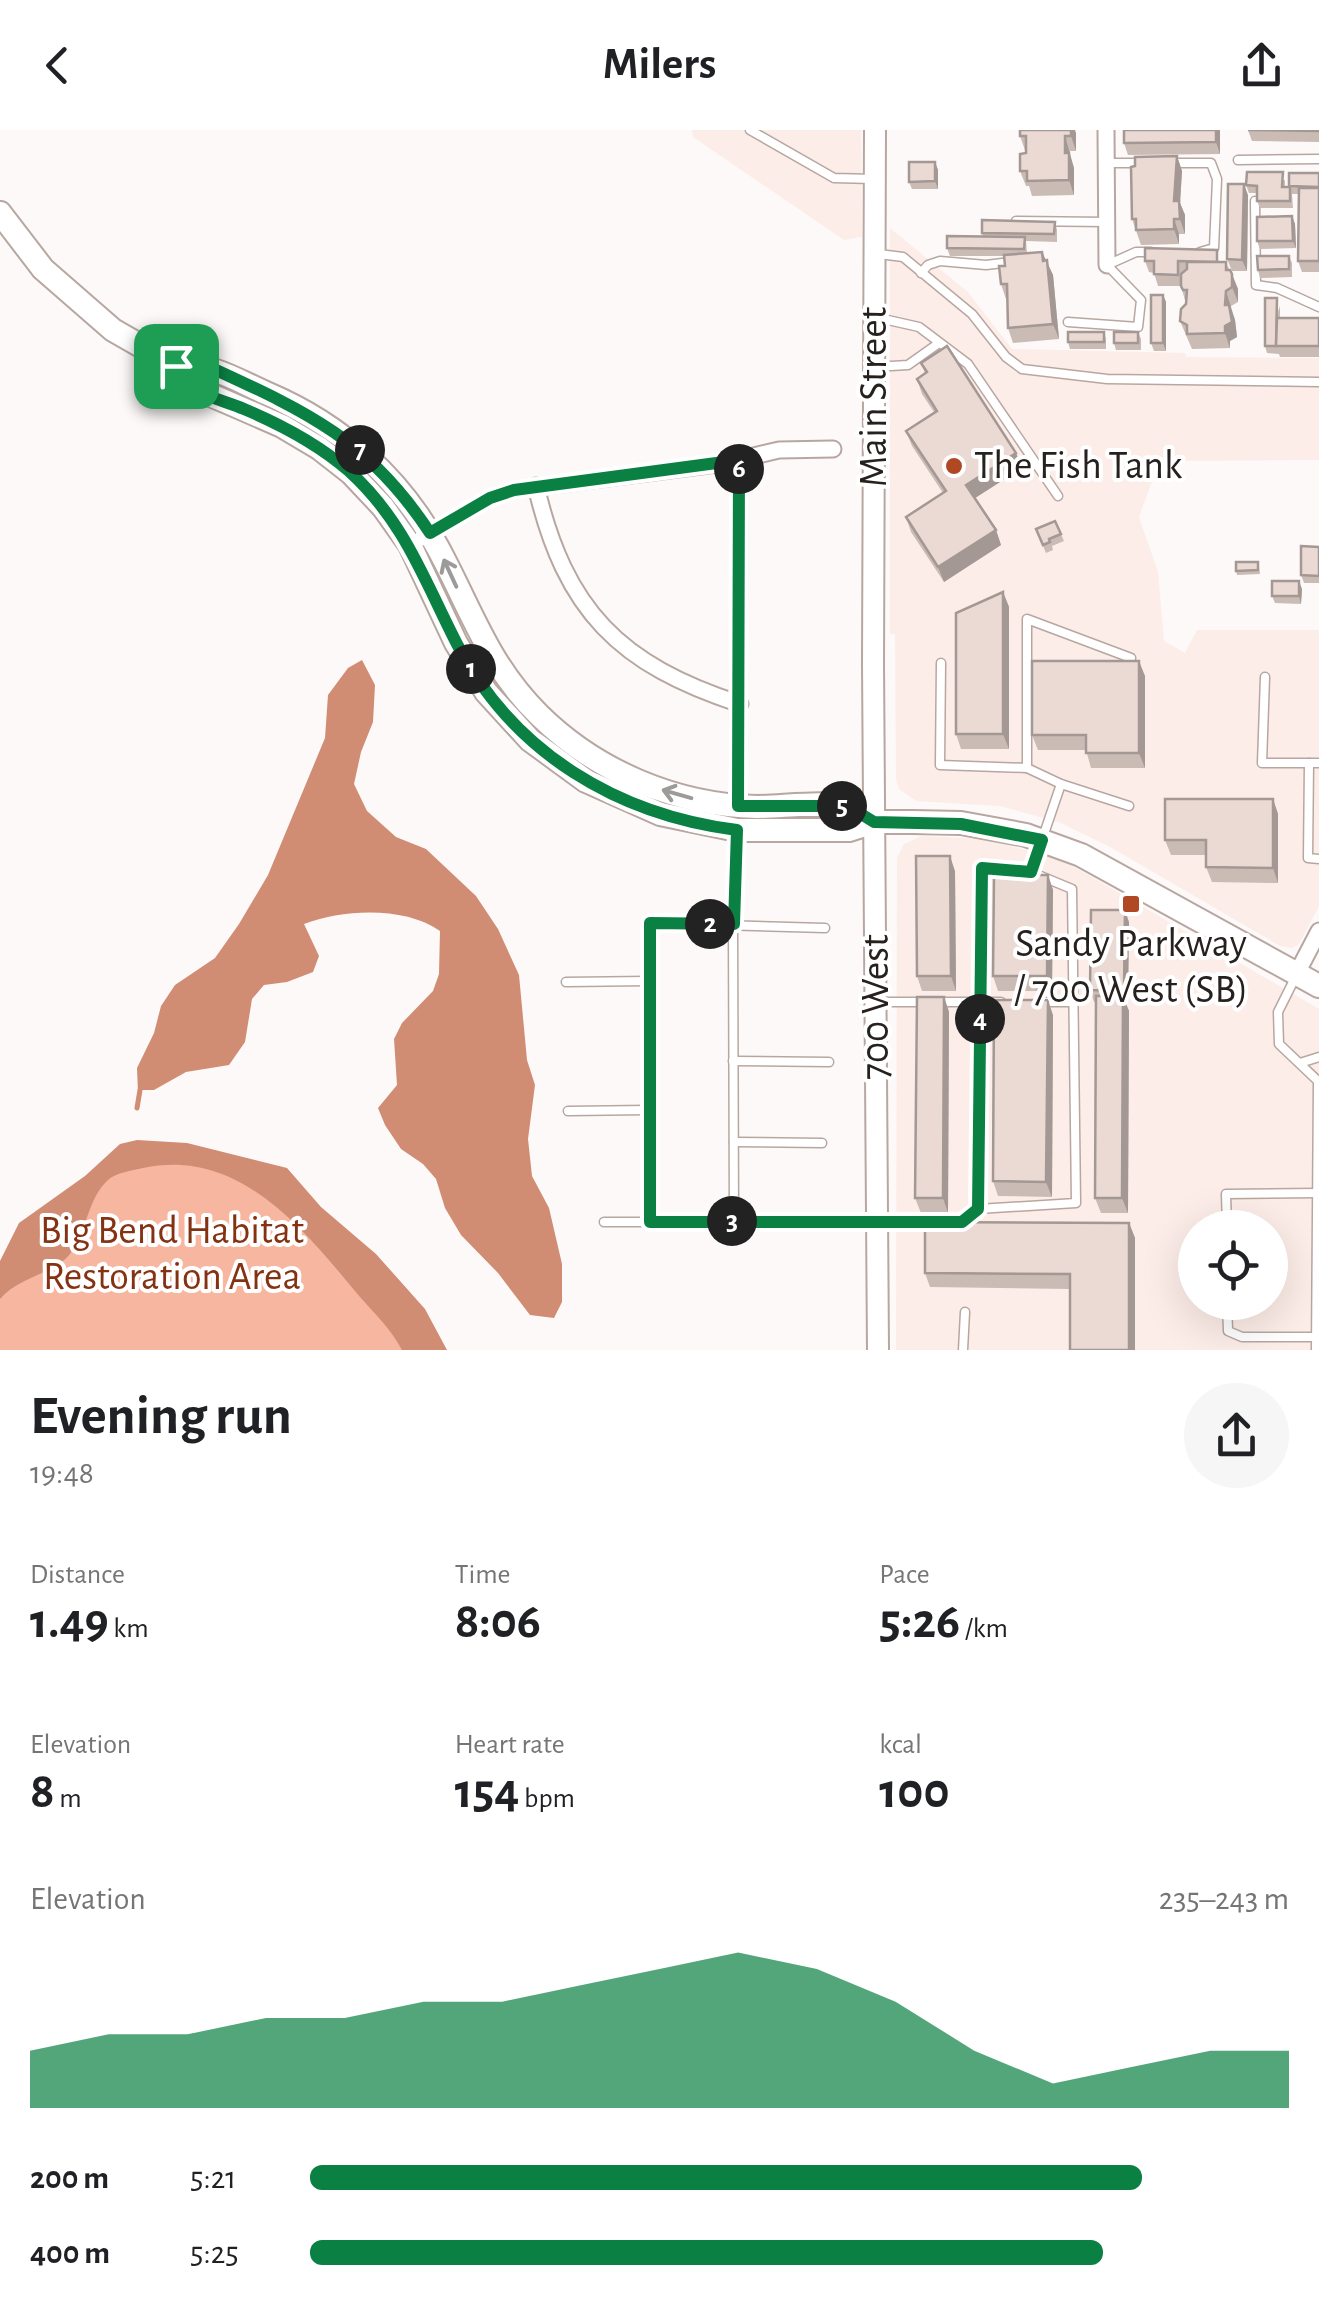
<!DOCTYPE html>
<meta charset="utf-8">
<style>
:root{--surface:#fff;--page:#f6f6f6;--text:#202124;--muted:#757577;--accent:#0b8043}
body{margin:0;font-family:"Alegreya Sans",sans-serif;background:var(--page);color:var(--text);height:100vh;display:flex;flex-direction:column;font-size:38px;white-space:nowrap}
*{box-sizing:border-box;margin:0}
p{font-size:32px;color:var(--muted)}
.icon{flex:none;width:55px;height:55px;fill:none;stroke:currentColor;stroke-width:2;stroke-linecap:round;stroke-linejoin:round}
.map{position:relative;height:1220px;overflow:hidden}
.details{display:flex;flex-direction:column;background:var(--surface);flex:1}
.details>*{flex:none}
.tools{position:absolute;left:1178px;top:1080px;display:grid;gap:20px}
.tools a{display:grid;place-items:center;width:110px;height:110px;border-radius:50%;background:var(--surface);box-shadow:0 10px 40px #0002;font-size:50px}
.pin{position:absolute;display:grid;place-items:center;width:85px;height:85px;color:#fff;margin:-42px;border-radius:20px;box-shadow:0 5px 15px #0006}
.km{position:absolute;width:50px;height:50px;margin:-25px;border-radius:50%;background:#222;color:#fff;font-size:28px;line-height:50px;text-align:center}
.round{display:grid;place-items:center;flex:none;width:105px;height:105px;border-radius:52px;background:var(--page)}
.headline{display:flex;align-items:center;justify-content:space-between;height:170px;padding:0 30px}
h1{font-size:55px;font-weight:700;line-height:75px}
.metrics{display:grid;grid-template-columns:repeat(3,1fr);gap:15px;height:170px;padding:10px 30px}
.metrics div{display:grid;align-content:center}
.metrics b{font-size:50px;font-weight:700}
.metrics small{font-size:28px;font-weight:400}
.metrics p{font-size:28px}
.chart{height:280px;padding:20px 30px}
.chart p{display:flex;justify-content:space-between}
.chart svg{width:100%;height:180px;margin-top:10px;fill:var(--accent);opacity:.7}
ul{padding:0 30px;list-style:none;font-size:32px}
li{display:grid;grid-template-columns:160px 120px 1fr;align-items:center;height:75px}
li i{height:25px;border-radius:12px;background:var(--accent)}
header{display:flex;justify-content:space-between;align-items:center;height:130px;padding:0 30px;background:var(--surface);font-size:45px;font-weight:700}
.map>svg:first-child{display:block}
</style>
<header><svg class="icon" aria-label="back" viewBox="0 0 24 24"><path d="M15 5l-7 7 7 7"/></svg>Milers<svg class="icon" aria-label="share" viewBox="0 0 24 24"><path d="M12 15V3M7 8l5-5 5 5M5 13v7h14v-7"/></svg></header>
<div class="map">
<svg width="1319" height="1220" viewBox="0 0 1319 1220">
<rect width="100%" height="100%" fill="#fcf9f8"/>
<g fill="#fdede8" fill-rule="evenodd">
<polygon points="692,0 861,0 862,107 844,110 693,7"/>
<polygon points="890,98 968,162 1012,219 1185,223 1186,227 1319,228 1319,330 1178,331 1153,349 1139,387 1158,442 1164,511 1185,523 1197,500 1319,500 1319,776 1299,814 1292,818 1280,816 1112,718 1061,693 1000,676 916,671 899,659 896,649 895,504 890,504"/>
<path d="M 922,706 L 984,709 L 1049,726 L 1078,739 L 1319,879 L 1319,1220 L 896,1220 L 897,728 L 904,714 ZM 1195,1098 L 1270,1098 L 1270,1172 L 1195,1172 Z"/>
</g>
<polygon fill="#f6b6a0" points="191,1028 275,1065 420,1220 0,1220 0,1161 110,1039"/>
<g fill="#d18c74">
<path d="M 362,530 L 375,555 L 373,592 L 361,622 L 354,654 L 367,681 L 396,707 L 426,719 L 476,766 L 498,799 L 519,845 L 527,930 L 535,955 L 528,1009 L 532,1046 L 549,1078 L 562,1134 L 562,1172 L 554,1188 L 530,1185 L 498,1143 L 461,1105 L 445,1078 L 436,1049 L 423,1034 L 401,1019 L 385,995 L 378,978 L 397,955 L 394,909 L 402,893 L 433,861 L 439,844 L 440,801 C 405,776 343,779 304,794 L 319,826 L 313,842 L 287,852 L 264,855 L 252,869 L 245,912 L 229,935 L 186,942 L 154,960 L 140,960 L 138,963 L 137,938 L 154,903 L 161,876 L 175,855 L 215,828 L 239,794 L 268,745 L 325,608 L 328,565 L 348,538 Z"/>
<path d="M 137,1010 L 187,1013 L 287,1038 L 321,1077 L 376,1124 L 425,1179 L 447,1220 L 402,1220 C 391,1199 375,1184 360,1167 C 305,1101 240,1017 143,1038 C 131,1041 117,1042 108,1050 C 87,1069 87,1102 70,1124 C 54,1144 18,1147 0,1169 L 0,1131 L 19,1093 L 85,1046 L 120,1014 Z"/>
</g>
<g fill="none" stroke-linecap="round" stroke-linejoin="round">
<polyline stroke="#d18c74" stroke-width="5" points="137,978 140,960"/>
<defs>
<g id="service">
<polyline points="750,0 834,48 873,49"/>
<polyline points="1238,30 1319,29"/>
<polyline points="1106,33 1142,33"/>
<polyline points="1171,33 1211,33 1217,49 1214,118 1200,122"/>
<polyline points="1255,71 1256,155 1277,158 1319,177"/>
<polyline points="1016,91 1107,92"/>
<polyline points="879,124 903,127 972,184 1006,227 1022,239 1107,249 1319,252"/>
<polyline points="921,143 928,135 940,131 986,135 1011,132"/>
<polyline points="879,188 919,197 968,234 1058,366"/>
<polyline points="1068,192 1138,197 1141,170 1107,135 1136,122 1151,122"/>
<polyline points="874,237 908,235 939,213"/>
<polyline points="941,533 940,635 1027,638 1061,654"/>
<polyline points="1265,547 1262,633 1319,633"/>
<polyline points="1309,633 1308,728 1319,729"/>
<polyline points="1027,638 1027,489 1131,528"/>
<polyline points="1031,742 1061,654 1129,676"/>
<polyline points="825,798 650,793 650,1092 962,1092 978,1079 1076,1073 1072,759 1031,742 982,738 978,1079"/>
<polyline points="1296,846 1278,882 1279,914 1318,951 1316,1220"/>
<polyline points="566,852 648,851"/>
<polyline points="880,872 926,872"/>
<polyline points="940,872 1001,872"/>
<polyline points="1040,872 1073,872"/>
<polyline points="733,931 829,932"/>
<polyline points="1300,933 1319,927"/>
<polyline points="568,981 648,980"/>
<polyline points="734,1012 822,1013"/>
<polyline points="734,1091 733,794 737,705"/>
<polyline points="604,1092 650,1092"/>
<polyline points="1227,1098 1226,1064 1318,1063"/>
<polyline points="1227,1172 1228,1201 1242,1207 1317,1207"/>
<polyline points="963,1220 965,1182"/>
</g>
<g id="minor">
<polyline points="1106,0 1107,135"/>
<path d="M 536,356 C 565,481 620,535 740,574"/>
<polyline points="422,408 490,368 514,360 724,333 779,320 833,319"/>
<polyline points="738,676 739,330"/>
<polyline points="1297,843 1319,801"/>
</g>
<polyline id="tertiary" points="875,0 873,534 878,1220"/>
<g id="secondary">
<polyline points="0,83 43,139 113,200 176,236 188,255 282,296 319,318 351,343 383,377 410,415 456,513 486,562 530,610 586,651 660,684 737,700 849,700 874,692 912,692 961,693 1026,705 1081,725 1319,856"/>
<path d="M 176,236 C 214,234 234,249 268,264 C 341,295 400,348 438,418 C 471,479 488,535 539,585 C 597,642 676,675 757,677 C 781,677 827,671 848,677 C 856,679 866,687 874,692"/>
</g>
</defs>
<use href="#service" stroke="#b8a7a1" stroke-width="11"/>
<use href="#minor" stroke="#b8a7a1" stroke-width="19"/>
<use href="#tertiary" stroke="#b8a7a1" stroke-width="24"/>
<use href="#secondary" stroke="#b8a7a1" stroke-width="26"/>
<use href="#service" stroke="#fff" stroke-width="8"/>
<use href="#minor" stroke="#fff" stroke-width="15"/>
<use href="#tertiary" stroke="#fff" stroke-width="20"/>
<use href="#secondary" stroke="#fff" stroke-width="22"/>
</g>
<g fill="#cabbb5">
<polygon points="1020,0 1075,0 1076,21 1070,21 1070,28 1074,38 1074,65 1032,66 1029,56 1026,56 1020,41 1026,23 1020,6"/>
<polygon points="1220,0 1220,24 1128,25 1124,13"/>
<polygon points="1248,0 1319,0 1319,12 1252,11"/>
<polygon points="1177,26 1182,41 1180,73 1185,85 1185,104 1179,104 1179,114 1141,115 1132,89"/>
<polygon points="935,32 938,40 938,59 912,59 909,52"/>
<polygon points="1319,43 1319,142 1302,142 1298,131 1299,64 1292,64 1293,78 1260,78 1257,71 1257,63 1249,63 1246,55 1285,50 1285,57 1289,57"/>
<polygon points="1248,65 1247,141 1232,141 1227,129"/>
<polygon points="1292,86 1295,94 1296,118 1260,119 1257,111"/>
<polygon points="1055,92 1057,100 1057,112 1026,111 1027,123 1042,122 1053,145 1059,209 1013,213 1008,198 1007,169 1006,169 1001,154 1005,136 1004,126 950,126 947,118 983,107 982,103"/>
<polygon points="1145,118 1226,132 1238,159 1238,172 1231,176 1231,180 1235,190 1237,207 1230,211 1230,218 1192,219 1180,191 1186,174 1181,156 1158,156 1154,143 1149,142 1145,131"/>
<polygon points="1289,126 1292,133 1292,147 1260,148 1258,140"/>
<polygon points="1163,165 1166,172 1166,221 1154,221 1151,213"/>
<polygon points="1280,176 1280,188 1319,188 1319,227 1280,227 1279,224 1267,223 1265,216"/>
<polygon points="1104,202 1106,209 1106,219 1070,219 1068,212"/>
<polygon points="1138,202 1141,209 1141,220 1116,220 1114,213"/>
<polygon points="921,233 1016,323 1022,338 975,368 996,400 1001,415 944,452 911,402 906,387 943,363 912,316 906,301 934,282 922,264 917,249 925,243"/>
<polygon points="1055,391 1064,411 1052,416 1053,420 1046,423 1036,399"/>
<polygon points="1319,417 1319,453 1304,453 1301,445"/>
<polygon points="1258,432 1260,444 1237,445 1236,441"/>
<polygon points="1302,459 1301,474 1275,473 1272,466"/>
<polygon points="1003,462 1009,477 1009,619 961,619 956,604"/>
<polygon points="1145,546 1145,638 1091,638 1086,620 1038,620 1032,605"/>
<polygon points="1273,669 1278,684 1278,753 1212,752 1206,737 1206,725 1171,725 1165,710"/>
<polygon points="955,741 956,861 922,861 917,846"/>
<polygon points="1048,745 1053,760 1052,861 998,861 993,846"/>
<polygon points="1129,792 1128,872 1125,872 1129,881 1128,1083 1101,1083 1095,1068 1096,872 1094,872 1090,860"/>
<polygon points="944,867 949,882 948,1083 921,1083 915,1068"/>
<polygon points="1053,885 1052,1067 998,1066 993,1051"/>
<polygon points="1129,1093 1135,1108 1135,1220 1070,1159 930,1157 925,1143"/>
</g>
<g fill="#a49894">
<polygon points="1071,0 1075,0 1076,3 1076,21 1071,6"/>
<polygon points="1216,0 1220,0 1220,24 1216,12"/>
<polygon points="1065,6 1074,38 1074,65 1069,50 1065,23"/>
<polygon points="1177,26 1182,41 1180,73 1185,85 1185,104 1174,71"/>
<polygon points="935,32 938,40 938,59 935,51"/>
<polygon points="1244,54 1248,65 1247,141 1242,130"/>
<polygon points="1292,86 1295,94 1296,118 1293,111"/>
<polygon points="1174,89 1179,104 1179,114 1174,99"/>
<polygon points="1042,122 1053,145 1059,209 1053,194"/>
<polygon points="1232,144 1238,159 1238,172 1232,157"/>
<polygon points="1226,161 1235,190 1237,207 1230,211 1230,218 1225,203"/>
<polygon points="1163,165 1166,172 1166,221 1163,213"/>
<polygon points="1016,323 1022,338 972,370 966,355"/>
<polygon points="996,400 1001,415 944,452 938,437"/>
<polygon points="1299,451 1302,459 1301,474 1299,466"/>
<polygon points="1003,462 1009,477 1009,619 1003,604"/>
<polygon points="1139,531 1145,546 1145,638 1139,623"/>
<polygon points="1273,669 1278,684 1278,753 1273,738"/>
<polygon points="950,726 955,741 956,861 951,846"/>
<polygon points="1048,745 1053,760 1052,861 1047,846"/>
<polygon points="1125,780 1129,792 1128,872 1124,861"/>
<polygon points="1123,866 1129,881 1128,1083 1122,1068"/>
<polygon points="944,867 949,882 948,1083 943,1068"/>
<polygon points="1048,870 1053,885 1052,1067 1046,1052"/>
<polygon points="1129,1093 1135,1108 1135,1220 1129,1220"/>
</g>
<g fill="#ebd9d3" stroke="#a49894" stroke-width="2.5">
<polygon points="1020,0 1071,0 1071,6 1065,6 1065,23 1069,23 1069,50 1027,51 1027,41 1020,41 1020,24 1026,23 1026,6 1020,6"/>
<polygon points="1124,0 1216,0 1216,12 1124,13"/>
<polygon points="1248,0 1319,0 1319,1"/>
<polygon points="1177,26 1174,71 1179,71 1180,89 1174,89 1174,99 1136,100 1136,89 1132,89 1131,37 1135,36 1135,27"/>
<polygon points="909,32 935,32 935,51 909,52"/>
<polygon points="1247,42 1283,42 1282,57 1290,57 1290,71 1257,71 1257,56 1246,55"/>
<polygon points="1289,43 1319,43 1319,57 1289,56"/>
<polygon points="1228,54 1244,54 1242,130 1227,129"/>
<polygon points="1299,58 1319,58 1319,131 1298,131"/>
<polygon points="1292,86 1293,111 1257,111 1257,87"/>
<polygon points="982,90 1055,92 1054,104 982,103"/>
<polygon points="947,106 1025,107 1024,119 947,118"/>
<polygon points="1145,118 1217,120 1217,132 1178,131 1178,145 1154,144 1154,131 1145,131"/>
<polygon points="1042,122 1043,131 1047,130 1053,194 1008,198 1007,154 1001,154 999,136 1005,136 1004,125"/>
<polygon points="1257,126 1289,126 1289,139 1258,140"/>
<polygon points="1187,132 1226,132 1226,140 1230,140 1232,144 1232,157 1226,161 1225,175 1229,175 1232,192 1225,196 1225,203 1187,204 1187,195 1180,191 1181,179 1186,174 1187,160 1183,160 1181,156 1181,144 1187,139"/>
<rect x="1151" y="165" width="12" height="48"/>
<polygon points="1265,168 1277,168 1276,216 1265,216"/>
<polygon points="1277,188 1319,188 1319,216 1276,216"/>
<rect x="1068" y="202" width="36" height="10"/>
<rect x="1114" y="202" width="24" height="11"/>
<polygon points="947,216 1016,323 966,355 996,400 938,437 906,387 946,361 906,301 937,281 917,249 927,242 921,233"/>
<polygon points="1055,391 1061,404 1049,409 1050,412 1043,415 1036,399"/>
<polygon points="1301,416 1319,417 1319,446 1301,445"/>
<polygon points="1236,432 1258,432 1258,440 1236,441"/>
<rect x="1272" y="451" width="27" height="15"/>
<polygon points="1003,462 1003,604 956,604 956,483"/>
<polygon points="1032,531 1139,531 1139,623 1086,623 1086,605 1032,605"/>
<polygon points="1165,669 1273,669 1273,738 1206,737 1206,710 1165,710"/>
<polygon points="916,726 950,726 951,846 917,846"/>
<polygon points="994,745 1048,745 1047,846 993,846"/>
<polygon points="1091,780 1125,780 1124,861 1090,860"/>
<polygon points="1096,866 1123,866 1122,1068 1095,1068"/>
<polygon points="917,867 944,867 943,1068 915,1068"/>
<polygon points="994,870 1048,870 1046,1052 993,1051"/>
<polygon points="925,1092 1129,1093 1129,1220 1070,1220 1070,1144 925,1143"/>
</g>
<defs><path id="oneway-shaft" d="M-6 0H5M1.5-3L5.5 0L1.5 3" fill="none" stroke-width="1.6" stroke-linecap="round" stroke-linejoin="round" transform="scale(2.5)"/></defs>
<g stroke="#9d9b9a">
<use href="#oneway-shaft" transform="translate(450 443) rotate(-115)"/>
<use href="#oneway-shaft" transform="translate(677 664) rotate(-164)"/>
</g>
<g fill="none" stroke-linecap="round" stroke-linejoin="round">
<defs>
<path id="route" d="M 203,234 C 303,280 367,307 430,403 L 490,368 L 514,360 L 739,330 L 738,676 L 848,676 L 874,692 L 961,694 L 1042,710 L 1031,742 L 982,738 L 978,1079 L 962,1092 L 650,1092 L 650,793 L 734,794 L 737,700 C 618,685 513,623 457,514 C 424,450 405,392 349,341 C 318,314 282,295 244,279 C 228,272 202,266 188,255 C 183,251 179,241 176,236 Z"/>
</defs>
<use href="#route" stroke="#fff" stroke-width="20"/>
<use href="#route" stroke="#0b8043" stroke-width="12"/>
</g>
<g fill="#b04923" stroke="#fff" stroke-width="4">
<circle cx="954" cy="336" r="10"/>
<rect x="1121" y="764" width="20" height="20" rx="5"/>
</g>
<g text-anchor="middle" dominant-baseline="central" stroke-width="8" stroke-linejoin="round" paint-order="stroke">
<g font-size="40" fill="#26201e" stroke="#fff">
<text transform="translate(874 267) rotate(-90)">Main Street</text>
<text transform="translate(876 877) rotate(-90)">700 West</text>
</g>
<g font-size="40" fill="#26201e" stroke="#fff" text-anchor="start">
<text x="974" y="336">The Fish Tank</text>
<text x="1131" y="814" text-anchor="middle">Sandy Parkway<tspan x="1131" dy="46">/ 700 West (SB)</tspan></text>
</g>
<g font-size="40" fill="#853212" stroke="#fff">
<text x="172" y="1101">Big Bend Habitat<tspan x="172" dy="46">Restoration Area</tspan></text>
</g>
</g>
</svg>
<div class="tools">
<a><svg class="icon" aria-label="locate" viewBox="0 0 24 24"><circle cx="12" cy="12" r="6"/><path d="M12 2v4M12 18v4M2 12h4M18 12h4"/></svg></a>
</div>
<div class="pin" style="left:176px;top:236px;background:#1e9e55"><svg class="icon" aria-label="arrive" viewBox="0 0 24 24"><path d="M6 21V4h12l-3 4 3 4H6"/></svg></div>
<b class="km" style="left:471px;top:539px">1</b>
<b class="km" style="left:710px;top:794px">2</b>
<b class="km" style="left:732px;top:1091px">3</b>
<b class="km" style="left:980px;top:889px">4</b>
<b class="km" style="left:842px;top:676px">5</b>
<b class="km" style="left:739px;top:339px">6</b>
<b class="km" style="left:360px;top:320px">7</b>
</div>
<section class="details">
<div class="headline"><div><h1>Evening run</h1><p>19:48</p></div><a class="round"><svg class="icon" aria-label="share" viewBox="0 0 24 24"><path d="M12 15V3M7 8l5-5 5 5M5 13v7h14v-7"/></svg></a></div>
<div class="metrics">
<div><p>Distance</p><b>1.49<small> km</small></b></div>
<div><p>Time</p><b>8:06</b></div>
<div><p>Pace</p><b>5:26<small> /km</small></b></div>
</div>
<div class="metrics">
<div><p>Elevation</p><b>8<small> m</small></b></div>
<div><p>Heart rate</p><b>154<small> bpm</small></b></div>
<div><p>kcal</p><b>100</b></div>
</div>
<div class="chart"><p><span>Elevation</span>235–243 m</p>
<svg viewBox="0 0 160 44" preserveAspectRatio="none"><path d="M0 44V30L10 26L20 26L30 22L40 22L50 18L60 18L70 14L80 10L90 6L100 10L110 18L120 30L130 38L140 34L150 30L160 30V44z"/></svg>
</div>
<ul>
<li><b>200 m</b>5:21<i style="width:85%"></i></li>
<li><b>400 m</b>5:25<i style="width:81%"></i></li>
</ul>
</section>
